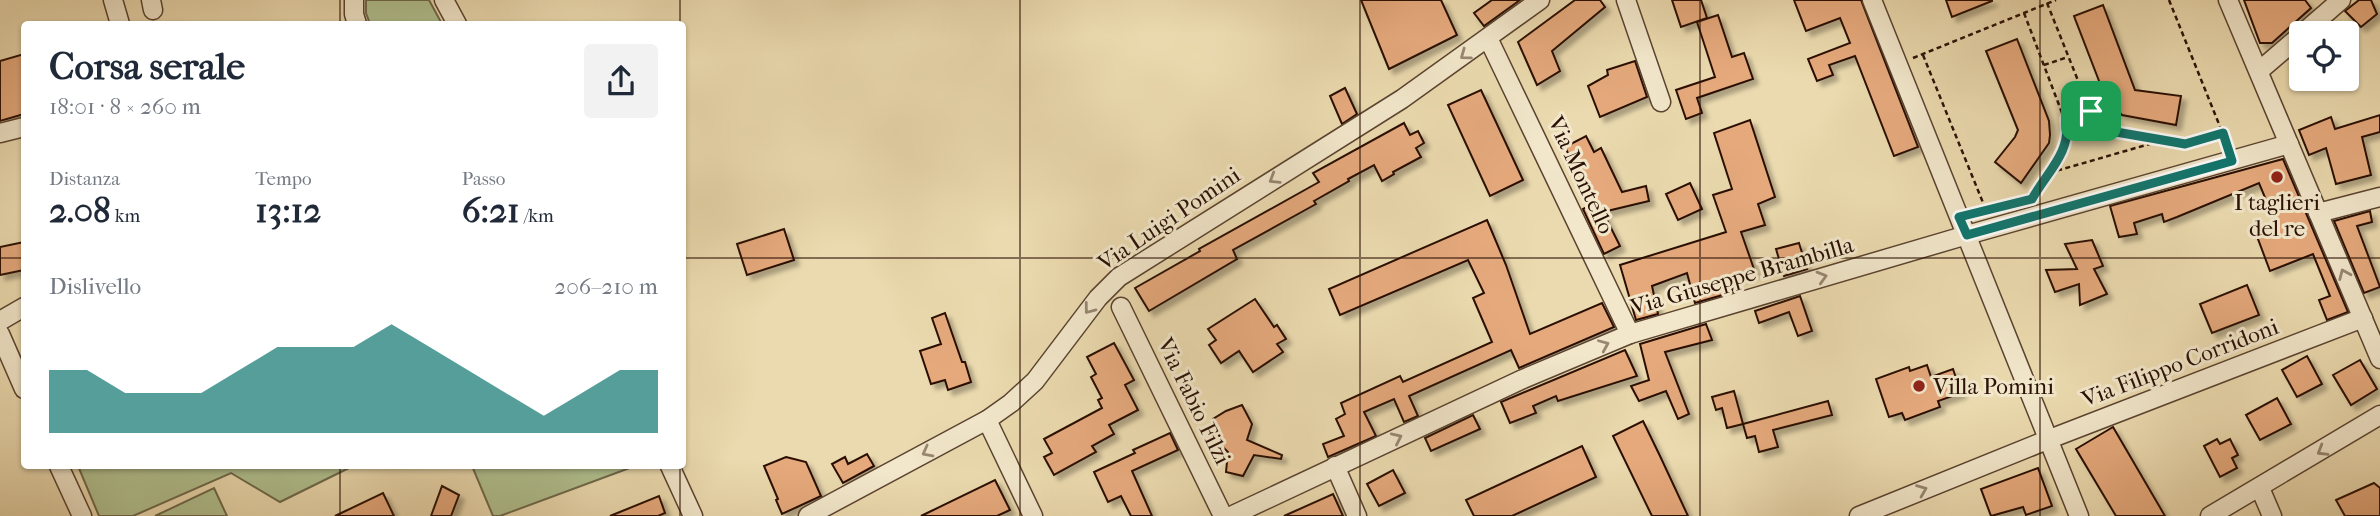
<!DOCTYPE html>
<html lang="it">
<meta charset="utf-8">
<style>
:root{--surface:#fff;--page:#f2f2f3;--text:#1f2937;--muted:#747a83;--accent:#0f766e}
body{margin:0;font-family:"IM FELL French Canon",serif;background:var(--page);color:var(--text);height:100vh;display:flex;flex-direction:column;font-size:26px;white-space:nowrap}
*{box-sizing:border-box;margin:0}
p{font-size:23px;color:var(--muted)}
.icon{flex:none;width:38px;height:38px;fill:none;stroke:currentColor;stroke-width:2;stroke-linecap:round;stroke-linejoin:round}
.map{position:relative;flex:1;overflow:hidden}
.details{position:absolute;left:21px;top:21px;width:665px;height:448px;display:flex;flex-direction:column;background:var(--surface);border-radius:7px;box-shadow:0 2px 5px #0004}
.details>*{flex:none}
.tools{position:absolute;left:2289px;top:21px;display:grid;gap:14px}
.tools a{display:grid;place-items:center;width:70px;height:70px;border-radius:7px;background:var(--surface);box-shadow:0 2px 5px #0004;font-size:35px}
.pin{position:absolute;display:grid;place-items:center;width:60px;height:60px;color:#fff;margin:-30px;border-radius:14px;box-shadow:0 4px 10px #0006}
.round{display:grid;place-items:center;flex:none;width:74px;height:74px;border-radius:7px;background:var(--page)}
.head{display:flex;align-items:center;justify-content:space-between;height:119px;padding:0 28px}
h1{font-size:38px;font-weight:700;line-height:52px}
.metrics{display:grid;grid-template-columns:repeat(3,1fr);gap:10px;height:119px;padding:7px 28px}
.metrics div{display:grid;align-content:center}
.metrics b{font-size:35px;font-weight:700}
.metrics small{font-size:19px;font-weight:400}
.metrics p{font-size:19px}
.chart{height:196px;padding:14px 28px}
.chart p{display:flex;justify-content:space-between}
.chart svg{width:100%;height:126px;margin-top:7px;fill:var(--accent);opacity:.7}
.map>svg:first-child{display:block}
</style>
<div class="map">
<svg width="2380" height="516" viewBox="0 0 2380 516">
<defs>
<filter id="shadow"><feDropShadow dx="5" dy="5" stdDeviation="2" flood-color="#0004"/></filter>
</defs>
<rect width="100%" height="100%" fill="#ebdaaf"/>
<filter id="stains"><feTurbulence type="fractalNoise" baseFrequency=".00286" numOctaves="4"/><feColorMatrix values="0 0 0 0 .2 0 0 0 0 .09 0 0 0 0 .02 0 0 0 .5 -.17"/></filter>
<radialGradient id="worn" r=".72"><stop offset=".6" stop-color="#630" stop-opacity="0"/><stop offset="1" stop-color="#630" stop-opacity=".3"/></radialGradient>
<g fill="#b1c190" stroke="#6e694b" stroke-width="2">
<polygon points="366,0 429,0 442,24 370,24 366,13"/>
<polygon points="78,466 353,466 280,502 231,473 133,516 99,516"/>
<polygon points="472,466 635,466 500,516 493,516"/>
<polygon points="214,488 227,516 155,516"/>
</g>
<g fill="#e5a97c" stroke="#2a1106" stroke-width="2" filter="url(#shadow)">
<polygon points="1361,0 1441,0 1457,35 1389,69"/>
<polygon points="1492,0 1520,0 1484,26 1474,13"/>
<polygon points="1575,0 1600,0 1605,7 1552,51 1560,71 1537,85 1518,42"/>
<polygon points="1672,0 1701,0 1707,18 1681,27"/>
<polygon points="1794,0 1861,0 1918,147 1894,156 1855,56 1829,65 1833,75 1817,81 1808,59 1850,43 1840,18 1806,31"/>
<polygon points="1946,0 1992,0 1992,1 1952,17"/>
<polygon points="2244,0 2305,0 2311,8 2272,43 2260,43"/>
<polygon points="2359,0 2371,0 2377,14 2361,27 2345,11"/>
<polygon points="2103,5 2135,90 2181,96 2176,125 2122,115 2106,99 2074,16"/>
<polygon points="1718,15 1732,57 1744,53 1753,79 1697,98 1702,113 1686,119 1676,90 1715,77 1697,22"/>
<polygon points="2017,39 2049,121 2050,135 2049,143 2021,183 1995,162 2015,137 2018,130 1986,51"/>
<polygon points="24,54 24,114 0,121 0,61"/>
<polygon points="1635,61 1647,97 1600,117 1588,86 1608,75 1607,70"/>
<polygon points="1345,88 1357,114 1342,124 1330,96"/>
<polygon points="1481,90 1523,180 1490,196 1448,105"/>
<polygon points="2380,115 2380,132 2362,137 2371,175 2336,184 2326,148 2309,155 2299,130 2331,117 2335,129"/>
<polygon points="1750,120 1775,197 1758,204 1765,225 1741,232 1755,272 1730,280 1733,292 1695,303 1687,273 1652,286 1658,314 1636,320 1620,265 1726,232 1713,195 1732,189 1714,133"/>
<polygon points="1404,123 1410,135 1418,131 1424,143 1416,148 1421,157 1393,172 1394,174 1382,181 1374,165 1348,179 1349,181 1314,201 1316,204 1233,250 1237,259 1149,311 1135,288 1200,251 1199,249 1319,182 1313,173"/>
<polygon points="1586,136 1594,152 1601,148 1622,192 1646,186 1649,201 1603,212 1620,246 1604,254 1583,209 1593,204 1565,147"/>
<polygon points="2283,159 2348,312 2327,320 2319,300 2330,296 2313,254 2270,271 2255,231 2276,224 2259,183 2177,217 2164,222 2162,214 2134,223 2137,234 2119,237 2110,206"/>
<polygon points="1690,183 1702,209 1678,220 1666,194"/>
<polygon points="2370,211 2372,222 2357,226 2380,287 2364,293 2334,221"/>
<polygon points="1487,220 1506,265 1530,334 1602,303 1614,327 1519,368 1511,350 1409,396 1418,416 1404,422 1394,399 1364,412 1376,436 1328,457 1323,444 1344,436 1336,419 1345,414 1341,403 1400,376 1403,382 1492,342 1473,298 1484,293 1468,260 1340,315 1329,289"/>
<polygon points="784,229 794,260 747,275 737,244"/>
<polygon points="2092,240 2103,266 2094,269 2107,294 2080,305 2079,284 2055,292 2046,270 2077,269 2065,244"/>
<polygon points="24,242 24,270 0,275 0,247"/>
<polygon points="1799,243 1807,269 1784,276 1776,249"/>
<polygon points="2247,285 2259,315 2212,333 2200,304"/>
<polygon points="1800,296 1812,331 1798,336 1789,312 1759,323 1755,311"/>
<polygon points="1255,299 1274,327 1277,325 1286,339 1277,344 1283,352 1253,372 1239,351 1221,363 1209,345 1216,340 1208,329"/>
<polygon points="945,313 962,362 965,362 971,382 948,390 945,380 931,384 920,351 941,344 932,318"/>
<polygon points="1706,324 1712,340 1665,352 1689,414 1678,419 1666,391 1639,401 1631,386 1649,380 1640,344"/>
<polygon points="1114,343 1134,380 1125,385 1138,410 1109,425 1114,434 1092,446 1096,452 1054,475 1044,457 1052,453 1044,439 1102,408 1098,400 1102,398 1091,377 1096,374 1087,357"/>
<polygon points="1625,350 1637,376 1558,401 1556,396 1533,406 1536,413 1510,423 1501,402"/>
<polygon points="2307,356 2322,384 2297,397 2282,370"/>
<polygon points="2360,360 2377,389 2351,405 2333,375"/>
<polygon points="1927,365 1931,377 1953,369 1961,393 1938,401 1940,407 1905,420 1902,413 1889,417 1876,379 1909,367 1910,371"/>
<polygon points="1734,391 1743,424 1727,428 1722,408 1716,410 1712,397"/>
<polygon points="2277,398 2291,424 2260,440 2246,415"/>
<polygon points="1828,401 1832,415 1773,430 1778,447 1759,452 1755,436 1747,438 1743,424"/>
<polygon points="1242,405 1252,424 1247,440 1282,455 1281,459 1254,455 1243,476 1226,472 1228,452 1210,434 1210,427 1213,419 1226,411"/>
<polygon points="1473,415 1480,429 1431,451 1425,438"/>
<polygon points="1643,421 1660,456 1688,516 1652,516 1613,436"/>
<polygon points="2113,427 2165,516 2116,516 2076,449"/>
<polygon points="1170,433 1178,450 1132,471 1152,516 1131,516 1121,496 1108,502 1094,472 1135,453 1133,450"/>
<polygon points="2217,439 2220,444 2230,439 2238,455 2232,458 2237,468 2220,477 2204,446"/>
<polygon points="1582,446 1596,477 1512,516 1474,516 1466,500"/>
<polygon points="867,454 874,466 843,483 832,464 845,457 848,464"/>
<polygon points="786,457 806,462 821,496 782,514 776,500 778,499 764,466"/>
<polygon points="2038,468 2052,506 2026,515 2023,507 1991,516 1981,489"/>
<polygon points="1393,470 1405,493 1379,506 1367,484"/>
<polygon points="995,480 1010,510 997,516 921,516"/>
<polygon points="2374,483 2380,488 2380,516 2345,516 2336,500"/>
<polygon points="442,486 459,495 451,516 431,516"/>
<polygon points="383,493 394,516 335,516"/>
<polygon points="1333,494 1343,516 1284,516"/>
<polygon points="659,496 665,513 658,516 610,516"/>
</g>
<g fill="none" stroke-linecap="round" stroke-linejoin="round">
<defs>
<g id="minor">
<polyline points="113,0 120,24"/>
<polyline points="151,0 153,10"/>
<polyline points="354,0 354,14 357,24"/>
<polyline points="444,0 457,24"/>
<polyline points="1626,0 1661,102"/>
<polyline points="1872,0 2079,516"/>
<polyline points="2228,0 2380,359"/>
<polyline points="2303,33 2341,0"/>
<polyline points="1488,38 1630,334"/>
<polyline points="2259,71 2301,35"/>
<polyline points="0,133 24,127"/>
<polyline points="2318,213 2380,197"/>
<polyline points="1121,307 1223,516"/>
<polyline points="0,321 24,307"/>
<polyline points="0,334 24,389"/>
<polyline points="987,420 1033,516"/>
<polyline points="59,466 82,516"/>
<polyline points="670,466 693,516"/>
<polyline points="1335,466 1357,516"/>
<polyline points="2260,488 2272,516"/>
<polyline points="808,516 987,420 1011,403 1035,381 1098,298 1119,277 1402,99 1540,0"/>
<polyline points="1231,516 1523,379 1630,334 1967,235 2289,144"/>
<polyline points="1859,516 2047,440 2363,318"/>
<polyline points="2210,516 2380,415"/>
</g>
</defs>
<use href="#minor" stroke="#5a4330" stroke-width="21"/>
<g stroke="#2a1106" stroke-width="2.5" stroke-dasharray="5 3.5" stroke-linecap="butt">
<polyline points="2169,0 2227,144"/>
<polyline points="2047,3 2087,103 2101,124 2116,132 2185,144 2223,133"/>
<polyline points="2024,13 2067,126 2062,154 2033,199"/>
<polyline points="1923,55 1986,210"/>
<polyline points="1913,58 2056,0"/>
<polyline points="2044,65 2068,57"/>
<polyline points="2066,119 2089,111"/>
<polyline points="2049,173 2160,141"/>
</g>
<use href="#minor" stroke="#f2e7cb" stroke-width="18"/>
</g>
<defs><path id="oneway-chevron" d="M-2-3.5L2.5 0L-2 3.5" fill="none" stroke-width="1.6" stroke-linecap="round" stroke-linejoin="round" transform="scale(1.75)"/></defs>
<g stroke="#988772">
<use href="#oneway-chevron" transform="translate(1465 55) rotate(144)"/>
<use href="#oneway-chevron" transform="translate(1274 179) rotate(148)"/>
<use href="#oneway-chevron" transform="translate(2344 274) rotate(-113)"/>
<use href="#oneway-chevron" transform="translate(1822 277) rotate(-16)"/>
<use href="#oneway-chevron" transform="translate(1089 309) rotate(127)"/>
<use href="#oneway-chevron" transform="translate(1604 345) rotate(-23)"/>
<use href="#oneway-chevron" transform="translate(1397 438) rotate(-25)"/>
<use href="#oneway-chevron" transform="translate(2322 451) rotate(149)"/>
<use href="#oneway-chevron" transform="translate(927 452) rotate(152)"/>
<use href="#oneway-chevron" transform="translate(1922 490) rotate(-22)"/>
</g>
<g fill="none" stroke-linecap="round" stroke-linejoin="round">
<defs>
<path id="route" d="M 2091,111 L 2101,124 L 2116,132 L 2174,142 L 2185,144 L 2223,133 L 2232,161 L 1967,235 L 1959,217 L 2032,199 C 2047,172 2072,152 2066,119 Z"/>
</defs>
<use href="#route" stroke="#fff" stroke-width="14"/>
<use href="#route" stroke="#0f766e" stroke-width="9"/>
</g>
<path fill="none" stroke="#2a1106" stroke-width="2" stroke-opacity="0.55" d="M 340,0 L 340,24M 680,0 L 680,24M 1020,0 L 1020,516M 1360,0 L 1360,516M 1700,0 L 1700,516M 2040,0 L 2040,516M 0,258 L 24,258M 682,258 L 2380,258M 340,466 L 340,516M 680,466 L 680,516"/>
<g fill="#8f2418" stroke="#f2e7cb" stroke-width="2.5">
<circle cx="2277" cy="177" r="7"/>
<circle cx="1919" cy="386" r="7"/>
</g>
<g text-anchor="middle" dominant-baseline="central" stroke-width="6" stroke-linejoin="round" paint-order="stroke">
<g font-size="23" fill="#2a1106" stroke="#f2e7cb">
<text transform="translate(1581 175) rotate(65)">Via Montello</text>
<text transform="translate(1169 219) rotate(-34)">Via Luigi Pomini</text>
<text transform="translate(1742 276) rotate(-16)">Via Giuseppe Brambilla</text>
<text transform="translate(2180 363) rotate(-21)">Via Filippo Corridoni</text>
<text transform="translate(1194 401) rotate(64)">Via Fabio Filzi</text>
</g>
<g font-size="23" fill="#2a1106" stroke="#f2e7cb">
<text x="2277" y="202">I taglieri<tspan x="2277" dy="26">del re</tspan></text>
<text x="1933" y="386" text-anchor="start">Villa Pomini</text>
</g>
</g>
<rect width="100%" height="100%" filter="url(#stains)"/>
<rect width="100%" height="100%" fill="url(#worn)"/>
</svg>
<div class="tools">
<a><svg class="icon" aria-label="locate" viewBox="0 0 24 24"><circle cx="12" cy="12" r="6"/><path d="M12 2v4M12 18v4M2 12h4M18 12h4"/></svg></a>
</div>
<div class="pin" style="left:2091px;top:111px;background:#1e9e55"><svg class="icon" aria-label="arrive" viewBox="0 0 24 24"><path d="M6 21V4h12l-3 4 3 4H6"/></svg></div>
<section class="details">
<div class="head"><div><h1>Corsa serale</h1><p>18:01 · 8 × 260 m</p></div><a class="round"><svg class="icon" aria-label="share" viewBox="0 0 24 24"><path d="M12 15V3M7 8l5-5 5 5M5 13v7h14v-7"/></svg></a></div>
<div class="metrics">
<div><p>Distanza</p><b>2.08<small> km</small></b></div>
<div><p>Tempo</p><b>13:12</b></div>
<div><p>Passo</p><b>6:21<small> /km</small></b></div>
</div>
<div class="chart"><p><span>Dislivello</span>206–210 m</p>
<svg viewBox="0 0 160 44" preserveAspectRatio="none"><path d="M0 44V22L10 22L20 30L30 30L40 30L50 22L60 14L70 14L80 14L90 6L100 14L110 22L120 30L130 38L140 30L150 22L160 22V44z"/></svg>
</div>
</section>
</div>
